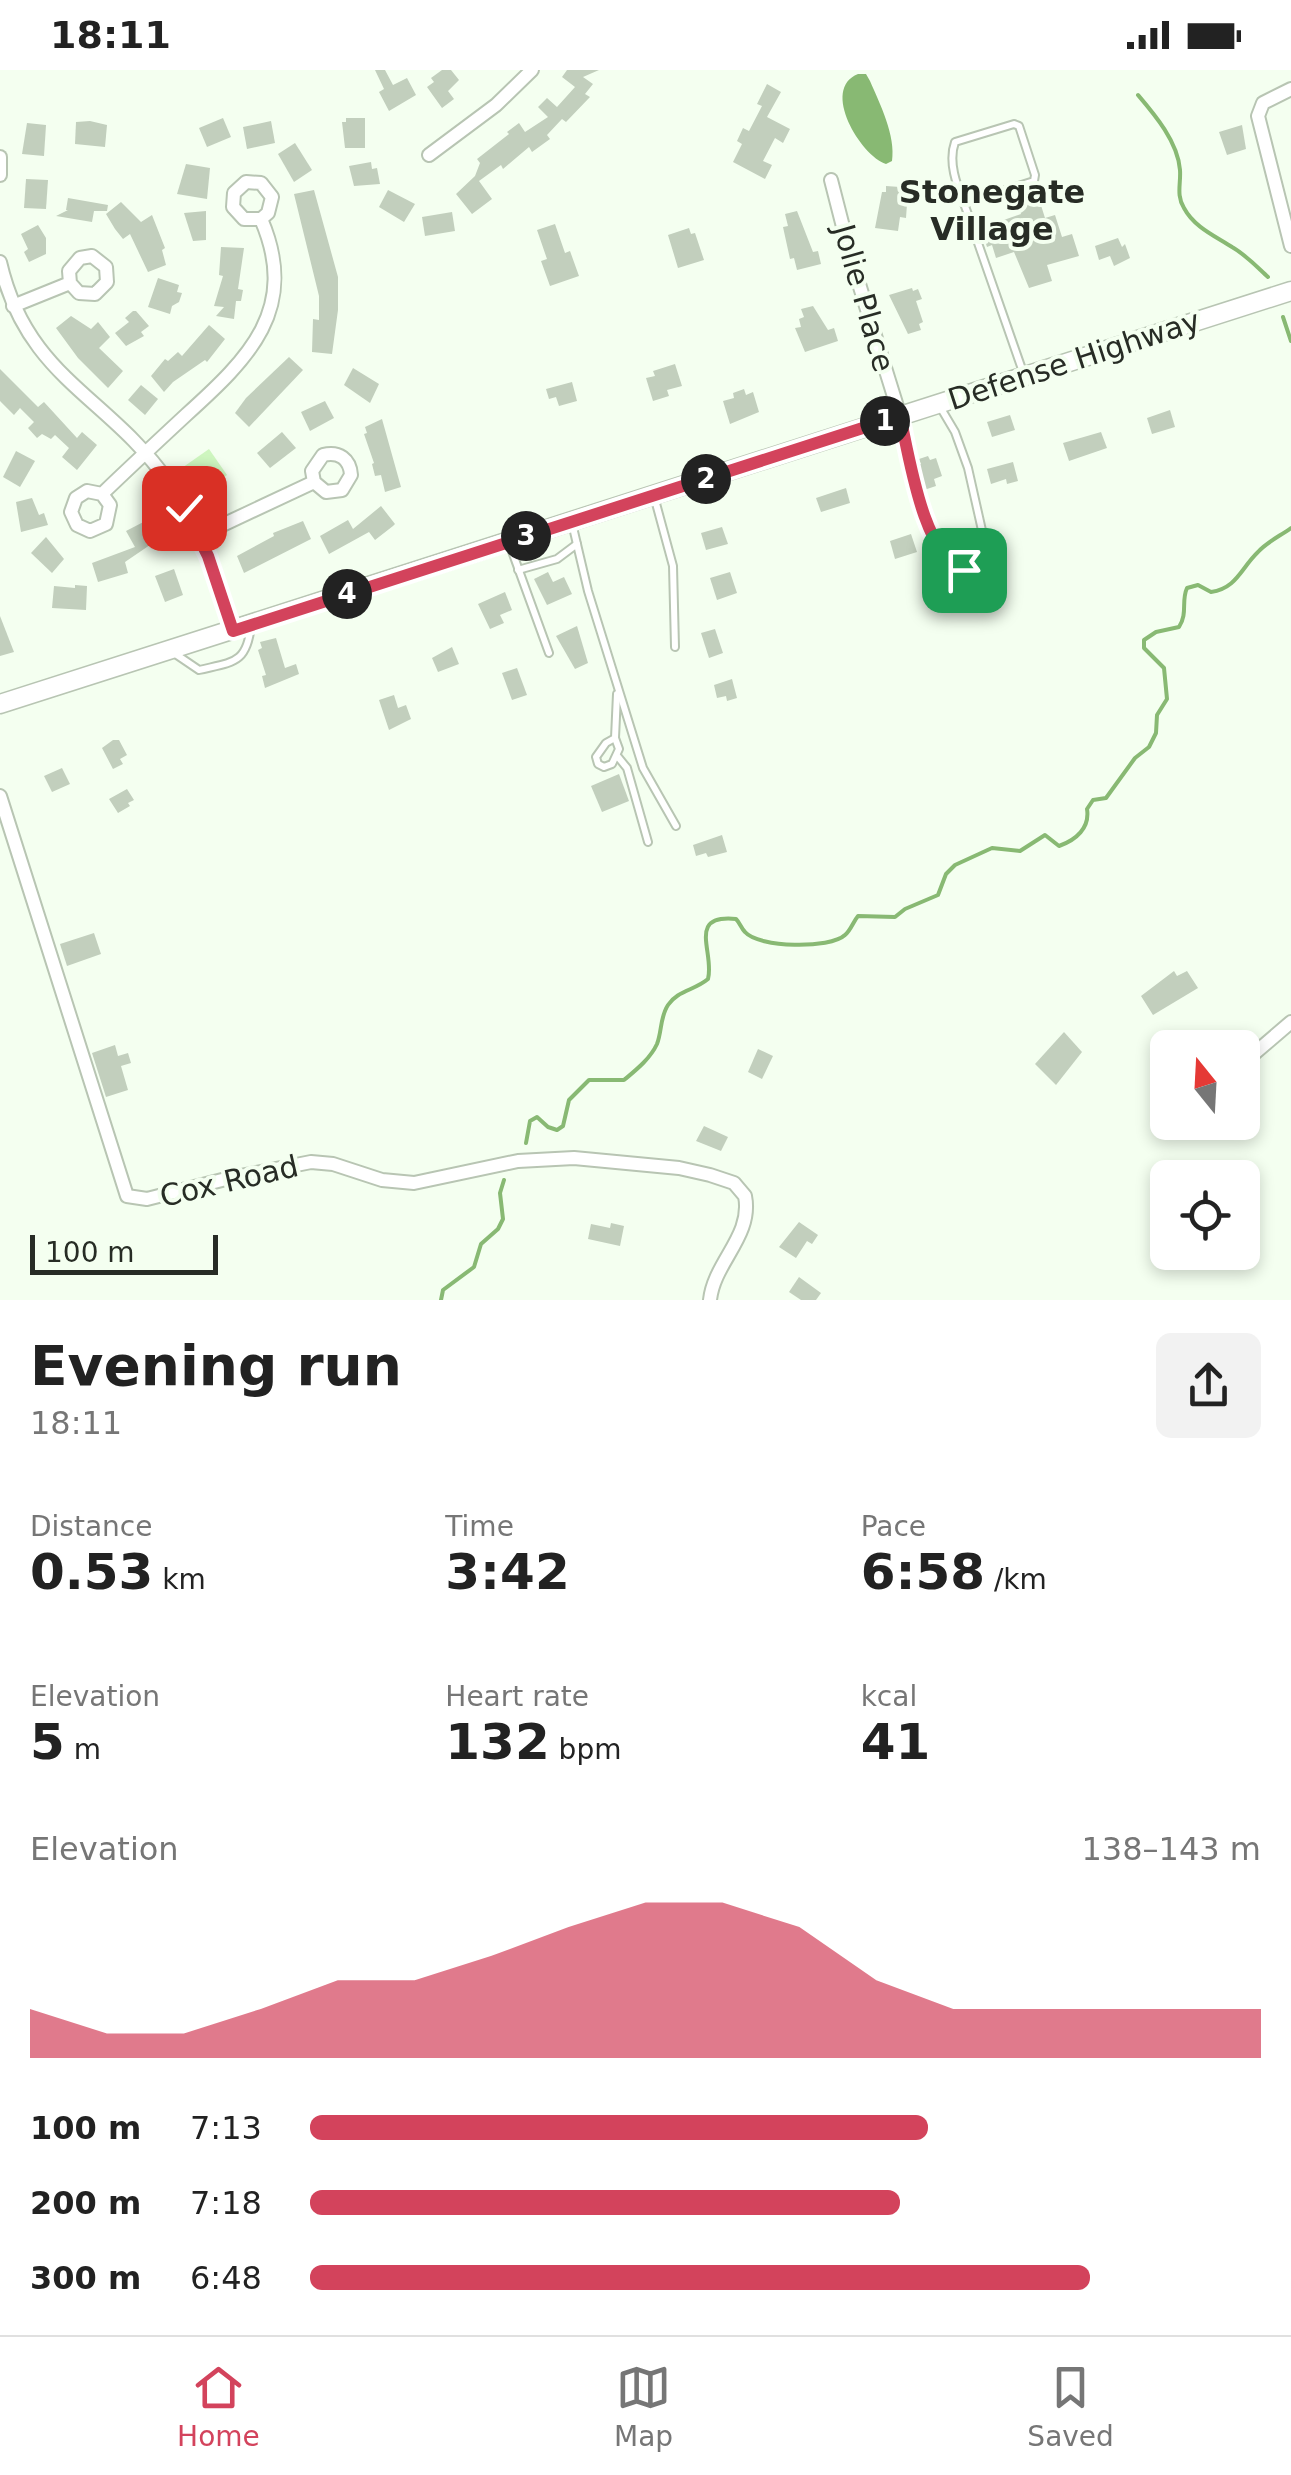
<!DOCTYPE html>
<meta charset="utf-8">
<style>
:root{--surface:#fff;--page:#f2f2f2;--text:#222;--muted:#767676;--line:#e0e0e0;--accent:#d3435c}
body{margin:0;font-family:"DejaVu Sans",sans-serif;background:var(--page);color:var(--text);height:100vh;display:flex;flex-direction:column;font-size:38px;white-space:nowrap}
*{box-sizing:border-box;margin:0}
p{font-size:32px;color:var(--muted)}
.icon{flex:none;width:55px;height:55px;fill:none;stroke:currentColor;stroke-width:2;stroke-linecap:round;stroke-linejoin:round}
.map{position:relative;height:1230px;overflow:hidden}
.details{display:flex;flex-direction:column;background:var(--surface);flex:1}
.details>*{flex:none}
.needle{width:65px;rotate:342deg}
.controls{position:absolute;left:1150px;top:960px;display:grid;gap:20px}
.controls a{display:grid;place-items:center;width:110px;height:110px;border-radius:15px;background:var(--surface);box-shadow:0 5px 15px #0003;font-size:50px}
.scale{position:absolute;left:30px;bottom:25px;width:188px;box-sizing:border-box;padding-left:10px;border:5px solid #272c25;border-top:0;font-size:28px;line-height:35px;white-space:nowrap;color:#272c25;-webkit-text-stroke:8px #f4fff0;paint-order:stroke}
.pin{position:absolute;display:grid;place-items:center;width:85px;height:85px;color:#fff;margin:-42px;border-radius:20px;box-shadow:0 5px 15px #0006}
.km{position:absolute;width:50px;height:50px;margin:-25px;border-radius:50%;background:#222;color:#fff;font-size:28px;line-height:50px;text-align:center}
.round{display:grid;place-items:center;flex:none;width:105px;height:105px;border-radius:15px;background:var(--page)}
.headline{display:flex;align-items:center;justify-content:space-between;height:170px;padding:0 30px}
h1{font-size:55px;font-weight:700;line-height:75px}
.stats{display:grid;grid-template-columns:repeat(3,1fr);gap:15px;height:170px;padding:10px 30px}
.stats div{display:grid;align-content:center}
.stats b{font-size:50px;font-weight:700}
.stats small{font-size:28px;font-weight:400}
.stats p{font-size:28px}
.chart{height:280px;padding:20px 30px}
.chart p{display:flex;justify-content:space-between}
.chart svg{width:100%;height:180px;margin-top:10px;fill:var(--accent);opacity:.7}
ul{padding:0 30px;list-style:none;font-size:32px}
li{display:grid;grid-template-columns:160px 120px 1fr;align-items:center;height:75px}
li i{height:25px;border-radius:12px;background:var(--accent)}
.status{display:flex;justify-content:space-between;align-items:center;height:70px;padding:0 50px;background:var(--surface);direction:ltr}
.status svg{height:28px;fill:currentColor}
.tab-bar{display:flex;justify-content:space-around;align-items:center;height:140px;border-top:2px solid var(--line);background:var(--surface);font-size:28px;color:var(--muted)}
.tab-bar a{display:grid;justify-items:center;gap:5px}
.tab-bar .selected{color:var(--accent)}
.map>svg:first-child{display:block}
</style>
<div class="status"><b>18:11</b><svg viewBox="0 0 49 12"><path d="M0 12V9h3v3zM5 12V6h3v6zM10 12V3h3v9zM15 12V0h3v12zM26 1h20v11H26zM47 4h2v5h-2z"/></svg></div>
<div class="map">
<svg width="1291" height="1230" viewBox="0 0 1291 1230">
<rect width="100%" height="100%" fill="#f4fff0"/>
<polygon fill="#cef6bf" points="209,379 227,405 195,427 179,400"/>
<path fill="#88b973" d="M 858,4 L 866,4 L 870,11 C 880,34 896,66 892,91 L 886,94 C 861,86 820,19 858,4 Z"/>
<g fill="none" stroke-linecap="round" stroke-linejoin="round">
<g stroke="#88b973" stroke-width="4">
<path d="M 1138,25 C 1155,45 1178,72 1180,100 C 1181,114 1176,125 1184,138 C 1194,157 1215,166 1232,177 C 1246,185 1257,197 1268,207"/>
<polyline points="1283,247 1291,271"/>
<path d="M 526,1073 L 530,1051 L 537,1047 L 548,1057 L 557,1060 L 563,1056 L 569,1030 L 589,1010 L 624,1010 C 636,1000 650,989 657,974 C 662,961 660,947 668,935 C 677,921 695,920 708,909 C 715,883 686,844 736,849 C 740,853 741,858 745,862 C 759,878 830,879 845,865 C 851,860 853,852 858,846 L 895,847 L 905,839 L 938,825 L 946,804 L 955,795 L 992,778 L 1020,781 L 1045,765 L 1059,776 C 1076,770 1090,758 1087,739 L 1093,730 L 1106,728 L 1135,688 L 1149,677 L 1156,663 L 1157,645 L 1167,629 L 1164,598 L 1144,578 L 1144,570 L 1156,562 L 1179,557 C 1188,543 1181,531 1187,518 L 1198,515 L 1211,522 C 1237,518 1241,498 1258,482 C 1267,472 1280,466 1291,458"/>
<polyline points="441,1230 443,1220 474,1197 481,1174 498,1159 503,1149 500,1123 504,1110"/>
</g>
</g>
<g fill="#c2cfbd">
<polygon points="375,0 385,0 393,15 407,8 416,25 389,41 379,22 384,19"/>
<polygon points="442,0 451,0 459,10 448,21 454,29 442,38 427,17 434,12 431,8"/>
<polygon points="567,0 599,0 583,7 593,14 585,24 590,27 566,52 562,49 547,65 550,69 532,82 529,77 503,99 501,95 479,111 492,129 472,144 456,124 475,106 480,93 477,89 509,64 507,62 519,53 525,62 548,47 538,37 547,28 557,37 575,17 562,7"/>
<polygon points="767,14 781,22 767,47 790,59 783,73 775,68 763,91 772,95 765,109 733,92 742,74 737,71 743,58 749,61 762,36 757,34"/>
<polygon points="223,48 231,67 207,77 199,58"/>
<polygon points="346,48 365,48 365,78 345,78 342,52 346,52"/>
<polygon points="90,51 107,55 105,77 75,74 76,52"/>
<polygon points="271,51 275,73 247,79 243,57"/>
<polygon points="27,53 46,55 44,86 22,84"/>
<polygon points="1242,55 1246,79 1227,85 1219,62"/>
<polygon points="295,73 312,100 294,112 278,84"/>
<polygon points="371,92 372,99 377,98 380,114 354,116 349,96"/>
<polygon points="186,94 210,98 207,129 177,124"/>
<polygon points="26,109 48,110 46,139 24,138"/>
<polygon points="886,116 900,117 901,134 907,134 906,148 900,147 898,161 875,158 882,122 886,122"/>
<polygon points="314,120 338,207 338,240 332,284 312,282 313,249 319,250 319,226 294,124"/>
<polygon points="388,120 415,134 404,152 379,137"/>
<polygon points="68,128 108,135 107,141 94,141 92,152 56,146 68,140 66,140"/>
<polygon points="1039,129 1045,148 1055,145 1062,167 1072,164 1079,186 1047,195 1052,211 1029,218 1014,182 996,188 992,175 987,177 981,158 1021,144 1018,135"/>
<polygon points="121,132 141,152 152,145 165,178 162,180 166,195 148,202 130,164 123,169 115,159 106,144"/>
<polygon points="206,141 206,170 193,171 184,143"/>
<polygon points="797,141 813,182 818,181 821,194 797,200 794,188 790,189 783,157 788,156 785,144"/>
<polygon points="452,142 455,161 425,166 422,147"/>
<polygon points="555,154 565,183 570,181 579,206 550,216 541,191 547,189 537,160"/>
<polygon points="38,155 46,168 46,184 29,192 24,182 28,179 21,164"/>
<polygon points="689,158 691,164 695,163 704,190 678,198 668,165"/>
<polygon points="1118,168 1122,177 1125,174 1130,188 1114,196 1110,186 1099,190 1095,176"/>
<polygon points="221,177 244,178 238,219 243,220 241,231 236,231 234,249 216,246 224,237 214,236 223,206 219,205"/>
<polygon points="158,208 179,215 177,222 182,223 179,232 172,236 170,244 148,237"/>
<polygon points="912,218 913,221 918,219 922,229 916,231 923,252 919,254 921,260 908,264 889,225"/>
<polygon points="813,236 828,260 834,258 838,271 805,282 795,258 801,257 799,249 804,247 801,239"/>
<polygon points="133,241 136,241 149,256 141,262 144,266 126,276 115,263 129,252 125,248"/>
<polygon points="71,246 91,259 98,252 110,267 99,278 123,301 108,318 78,288 56,258"/>
<polygon points="209,255 225,269 207,292 205,290 173,312 164,322 151,306 165,289 168,291 178,282 182,286"/>
<polygon points="289,287 303,300 249,357 235,343 246,328"/>
<polygon points="675,294 682,316 667,320 669,326 653,331 646,308 655,306 653,301"/>
<polygon points="353,298 379,314 370,333 344,315"/>
<polygon points="0,299 38,337 44,332 77,368 82,362 97,375 77,400 62,387 69,378 55,365 51,369 42,364 37,368 28,358 34,352 20,338 14,345 0,331"/>
<polygon points="572,312 577,331 559,336 556,327 549,329 546,319"/>
<polygon points="141,315 158,329 145,345 128,330"/>
<polygon points="744,319 746,325 753,322 759,342 730,354 723,331 734,328 733,323"/>
<polygon points="325,331 334,348 310,361 301,342"/>
<polygon points="1170,340 1175,357 1152,364 1147,348"/>
<polygon points="1010,345 1015,360 992,367 987,352"/>
<polygon points="382,349 401,417 385,422 381,405 375,406 372,394 374,393 364,364 367,363 365,357"/>
<polygon points="282,362 296,378 270,398 257,383"/>
<polygon points="1101,362 1107,378 1069,391 1063,373"/>
<polygon points="16,381 35,391 20,417 3,407"/>
<polygon points="928,386 930,390 936,388 942,406 934,409 936,416 924,420 918,394 921,394 919,389"/>
<polygon points="1013,392 1018,411 1007,414 1006,409 991,414 987,399"/>
<polygon points="846,418 850,433 821,442 816,428"/>
<polygon points="32,428 39,445 44,443 48,455 21,462 16,432"/>
<polygon points="381,436 395,454 393,456 375,470 369,462 329,484 320,466 348,450 353,459"/>
<polygon points="155,446 166,464 125,492 128,503 98,512 92,493 135,477 126,461"/>
<polygon points="303,451 311,469 244,503 237,486 274,466 273,463"/>
<polygon points="722,457 728,474 706,480 701,463"/>
<polygon points="911,464 917,482 895,489 890,471"/>
<polygon points="46,467 64,489 52,503 31,483"/>
<polygon points="174,499 183,525 165,532 155,506"/>
<polygon points="548,502 553,512 564,507 572,524 547,535 534,509"/>
<polygon points="730,502 737,523 717,530 710,508"/>
<polygon points="75,515 87,516 86,540 52,538 54,516 75,518"/>
<polygon points="505,522 512,540 500,545 504,553 490,559 478,534"/>
<polygon points="0,546 14,582 0,586"/>
<polygon points="577,556 588,593 575,599 556,566"/>
<polygon points="715,559 723,583 709,588 701,563"/>
<polygon points="276,568 285,598 296,594 299,604 265,618 262,606 266,605 258,580 262,578 260,572"/>
<polygon points="452,577 459,594 438,602 432,588"/>
<polygon points="517,598 527,625 512,630 502,603"/>
<polygon points="732,609 737,628 727,631 726,626 717,628 714,615"/>
<polygon points="394,625 398,638 406,635 411,649 389,660 379,630"/>
<polygon points="113,670 119,670 127,685 120,689 123,694 113,699 102,678"/>
<polygon points="62,698 70,714 52,722 44,706"/>
<polygon points="619,704 629,731 602,742 591,716"/>
<polygon points="127,719 134,730 128,733 130,736 118,743 109,729"/>
<polygon points="722,765 727,782 708,787 706,783 696,786 693,775"/>
<polygon points="94,863 101,884 67,896 60,874"/>
<polygon points="1174,901 1177,906 1187,901 1198,918 1153,945 1141,926"/>
<polygon points="1064,962 1082,982 1056,1015 1035,994"/>
<polygon points="115,975 118,986 128,983 131,993 121,996 128,1020 106,1027 92,983"/>
<polygon points="758,979 773,986 762,1009 748,1002"/>
<polygon points="704,1056 728,1067 721,1081 696,1071"/>
<polygon points="799,1152 818,1165 812,1174 807,1171 796,1188 779,1177"/>
<polygon points="611,1153 624,1156 620,1176 588,1169 591,1154 610,1158"/>
<polygon points="799,1207 821,1223 816,1230 801,1230 789,1222"/>
</g>
<g fill="none" stroke-linecap="round" stroke-linejoin="round">
<defs>
<g id="lane">
<path d="M 964,133 L 1034,111 L 1035,105 L 1019,56 L 1014,54 L 955,72 C 946,97 962,126 970,150 L 1024,305"/>
<path d="M 900,347 C 908,383 924,470 951,494 C 960,503 970,499 980,497 L 988,487 L 968,398 L 955,362 L 939,335"/>
<polyline points="654,426 673,496 675,577"/>
<polyline points="572,453 588,521 643,698 676,756"/>
<polyline points="509,473 549,583"/>
<polyline points="518,500 557,489 577,474"/>
<path d="M 171,581 L 199,600 C 233,592 247,594 251,555"/>
<polyline points="615,668 606,673 596,687 598,694 604,697 612,694 619,679 615,668 617,624"/>
<polyline points="618,687 627,698 648,772"/>
</g>
<g id="street">
<polyline points="1291,19 1263,33 1258,46 1291,176"/>
<polyline points="429,85 496,35 532,0"/>
<polyline points="0,87 0,105"/>
<polyline points="831,110 851,188 900,346"/>
<path d="M 0,192 C 27,309 109,326 169,413 C 201,458 216,509 233,561"/>
<polyline points="13,236 70,213 79,223 95,224 107,212 106,197 92,186 80,188 69,201 70,213"/>
<path d="M 102,424 L 110,435 L 106,454 L 90,461 L 77,455 L 71,442 L 76,428 L 87,421 L 102,424 C 130,397 158,371 186,345 C 249,288 300,239 261,149 L 268,143 L 272,127 L 261,113 L 246,112 L 234,123 L 233,137 L 244,149 L 261,149"/>
<path d="M 199,466 L 314,412 L 326,422 L 342,420 L 351,405 C 350,389 339,381 323,385 L 312,401 L 314,412"/>
<path d="M 0,726 L 127,1126 L 147,1129 L 226,1109 L 311,1092 L 333,1094 L 382,1110 L 414,1113 L 518,1091 L 574,1088 L 679,1098 L 710,1105 L 734,1113 L 745,1126 C 753,1166 714,1192 710,1230"/>
<polyline points="1242,994 1291,952"/>
</g>
<polyline id="secondary" points="0,634 1291,221"/>
</defs>
<use href="#lane" stroke="#b8c5b3" stroke-width="10"/>
<use href="#street" stroke="#b8c5b3" stroke-width="16"/>
<use href="#secondary" stroke="#b8c5b3" stroke-width="21"/>
<use href="#lane" stroke="#fff" stroke-width="6"/>
<use href="#street" stroke="#fff" stroke-width="12"/>
<use href="#secondary" stroke="#fff" stroke-width="18"/>
</g>
<g fill="none" stroke-linecap="round" stroke-linejoin="round">
<defs>
<path id="route" d="M 184,438 L 208,486 L 233,561 L 900,346 C 909,385 923,486 964,500"/>
</defs>
<use href="#route" stroke="#fff" stroke-width="20"/>
<use href="#route" stroke="#d3435c" stroke-width="12"/>
</g>
<g text-anchor="middle" dominant-baseline="central" stroke-width="8" stroke-linejoin="round" paint-order="stroke">
<g font-size="30" fill="#272c25" stroke="#f4fff0">
<text transform="translate(864 228) rotate(74)">Jolie Place</text>
<text transform="translate(1074 290) rotate(-18)">Defense Highway</text>
<text transform="translate(229 1111) rotate(-13)">Cox Road</text>
</g>
<g font-size="32" font-weight="bold" fill="#272c25" stroke="#f4fff0">
<text x="992" y="122">Stonegate<tspan x="992" dy="37">Village</tspan></text>
</g>
</g>
</svg>
<div class="controls">
<a><svg class="needle" viewBox="-14 -14 28 28"><path d="M0-13l5 13h-10z" fill="#e53935"/><path d="M0 13l5-13h-10z" fill="#767676"/></svg></a>
<a><svg class="icon" aria-label="locate" viewBox="0 0 24 24"><circle cx="12" cy="12" r="6"/><path d="M12 2v4M12 18v4M2 12h4M18 12h4"/></svg></a>
</div>
<div class="scale">100 m</div>
<div class="pin" style="left:964px;top:500px;background:#1e9e55"><svg class="icon" aria-label="arrive" viewBox="0 0 24 24"><path d="M6 21V4h12l-3 4 3 4H6"/></svg></div>
<div class="pin" style="left:184px;top:438px;background:#d93025"><svg class="icon" aria-label="check" viewBox="0 0 24 24"><path d="M5 12l5 5 9-10"/></svg></div>
<b class="km" style="left:885px;top:351px">1</b>
<b class="km" style="left:706px;top:409px">2</b>
<b class="km" style="left:526px;top:466px">3</b>
<b class="km" style="left:347px;top:524px">4</b>
</div>
<section class="details">
<div class="headline"><div><h1>Evening run</h1><p>18:11</p></div><a class="round"><svg class="icon" aria-label="share" viewBox="0 0 24 24"><path d="M12 15V3M7 8l5-5 5 5M5 13v7h14v-7"/></svg></a></div>
<div class="stats">
<div><p>Distance</p><b>0.53<small> km</small></b></div>
<div><p>Time</p><b>3:42</b></div>
<div><p>Pace</p><b>6:58<small> /km</small></b></div>
</div>
<div class="stats">
<div><p>Elevation</p><b>5<small> m</small></b></div>
<div><p>Heart rate</p><b>132<small> bpm</small></b></div>
<div><p>kcal</p><b>41</b></div>
</div>
<div class="chart"><p><span>Elevation</span>138–143 m</p>
<svg viewBox="0 0 160 44" preserveAspectRatio="none"><path d="M0 44V32L10 38L20 38L30 32L40 25L50 25L60 19L70 12L80 6L90 6L100 12L110 25L120 32L130 32L140 32L150 32L160 32V44z"/></svg>
</div>
<ul>
<li><b>100 m</b>7:13<i style="width:65%"></i></li>
<li><b>200 m</b>7:18<i style="width:62%"></i></li>
<li><b>300 m</b>6:48<i style="width:82%"></i></li>
</ul>
</section>
<nav class="tab-bar">
<a class="selected"><svg class="icon" aria-label="home" viewBox="0 0 24 24"><path d="M3 11l9-7 9 7M6 9v11h12V9"/></svg>Home</a>
<a><svg class="icon" aria-label="map" viewBox="0 0 24 24"><path d="M3 6l6-2 6 2 6-2v14l-6 2-6-2-6 2zM9 4v14M15 6v14"/></svg>Map</a>
<a><svg class="icon" aria-label="saved" viewBox="0 0 24 24"><path d="M7 4h10v16l-5-4-5 4z"/></svg>Saved</a>
</nav>
